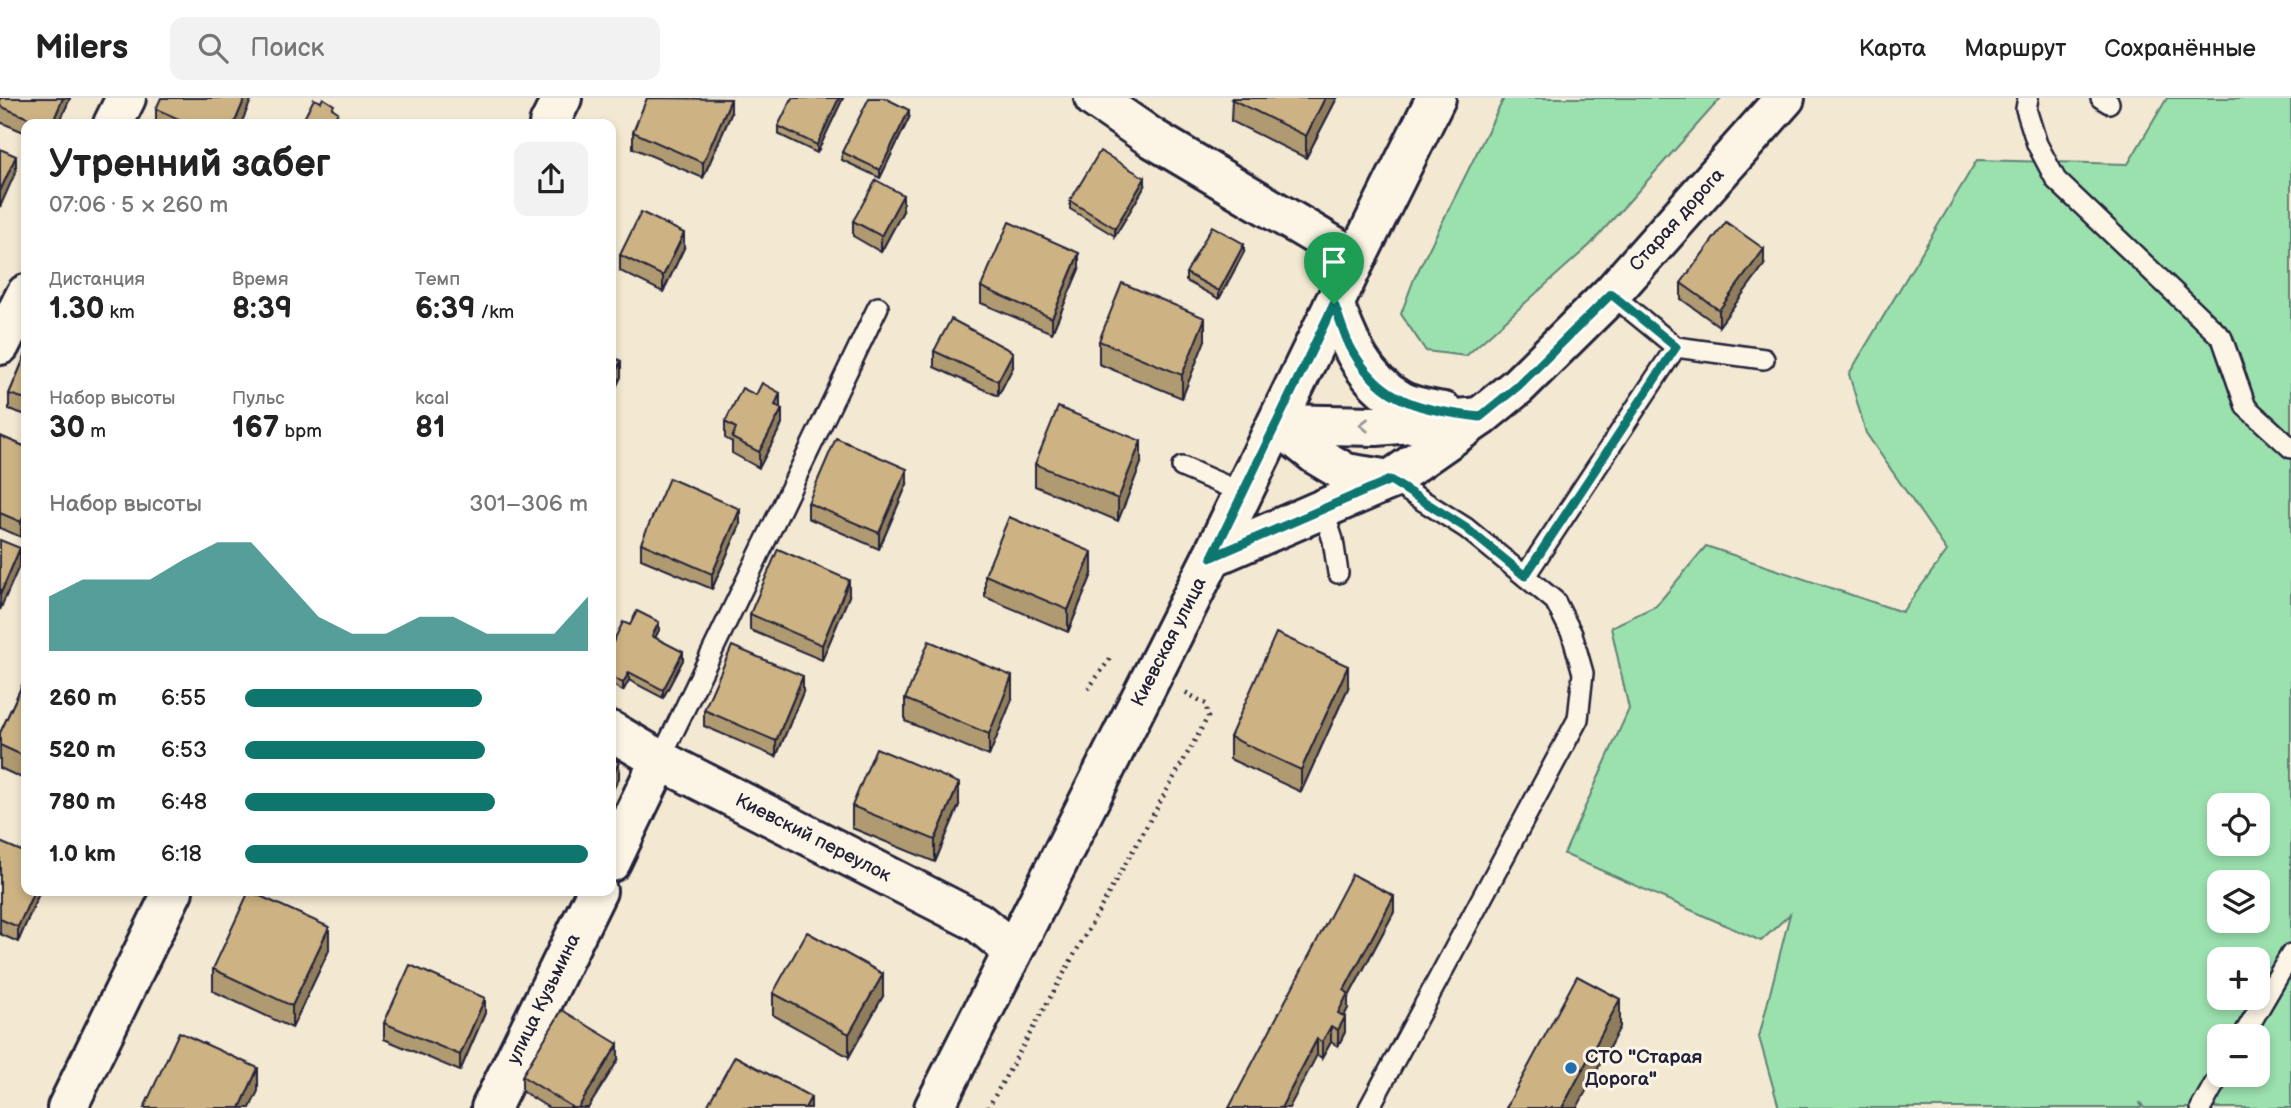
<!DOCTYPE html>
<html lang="ru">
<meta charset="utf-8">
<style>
:root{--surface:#fff;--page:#f2f2f2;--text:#222;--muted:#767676;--line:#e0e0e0;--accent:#0f766e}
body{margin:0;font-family:"Balsamiq Sans",sans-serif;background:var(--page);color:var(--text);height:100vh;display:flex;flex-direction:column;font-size:26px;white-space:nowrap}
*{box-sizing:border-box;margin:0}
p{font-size:23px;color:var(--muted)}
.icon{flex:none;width:38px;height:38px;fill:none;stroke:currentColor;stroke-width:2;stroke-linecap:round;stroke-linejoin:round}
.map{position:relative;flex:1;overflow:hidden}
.sheet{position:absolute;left:21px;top:21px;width:595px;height:777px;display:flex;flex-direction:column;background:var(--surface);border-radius:14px;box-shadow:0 4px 10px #0003}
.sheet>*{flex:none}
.tools{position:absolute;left:2207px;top:695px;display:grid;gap:14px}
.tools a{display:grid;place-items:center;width:63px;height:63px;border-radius:14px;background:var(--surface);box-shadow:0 4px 10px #0003;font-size:35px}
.pin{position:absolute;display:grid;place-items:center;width:60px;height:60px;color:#fff;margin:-72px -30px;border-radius:50% 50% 50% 0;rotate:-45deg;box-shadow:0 0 7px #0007}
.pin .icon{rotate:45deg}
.round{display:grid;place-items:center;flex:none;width:74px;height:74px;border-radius:14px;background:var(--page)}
.headline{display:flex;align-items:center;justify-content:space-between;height:119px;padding:0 28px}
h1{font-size:38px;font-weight:700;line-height:52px}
.metrics{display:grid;grid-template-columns:repeat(3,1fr);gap:10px;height:119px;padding:7px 28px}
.metrics div{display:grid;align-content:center}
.metrics b{font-size:30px;font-weight:700}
.metrics small{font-size:19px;font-weight:400}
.metrics p{font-size:19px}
.chart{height:196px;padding:14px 28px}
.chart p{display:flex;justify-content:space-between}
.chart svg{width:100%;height:126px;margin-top:7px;fill:var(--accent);opacity:.7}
ul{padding:0 28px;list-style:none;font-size:23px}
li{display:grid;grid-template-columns:112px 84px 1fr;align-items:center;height:52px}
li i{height:18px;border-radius:9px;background:var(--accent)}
header{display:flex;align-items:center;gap:42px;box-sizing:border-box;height:98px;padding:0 35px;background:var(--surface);border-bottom:2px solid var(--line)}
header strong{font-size:33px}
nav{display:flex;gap:38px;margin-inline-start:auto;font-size:24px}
.search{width:490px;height:63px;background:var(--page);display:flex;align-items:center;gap:18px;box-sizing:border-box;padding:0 24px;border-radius:14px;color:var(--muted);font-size:26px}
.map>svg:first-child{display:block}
</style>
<header>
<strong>Milers</strong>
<div class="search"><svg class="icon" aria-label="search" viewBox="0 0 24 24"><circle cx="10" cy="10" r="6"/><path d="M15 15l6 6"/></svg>Поиск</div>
<nav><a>Карта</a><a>Маршрут</a><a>Сохранённые</a></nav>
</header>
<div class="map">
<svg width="2291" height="1010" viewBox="0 0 2291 1010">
<rect width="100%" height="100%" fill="#f3e8d1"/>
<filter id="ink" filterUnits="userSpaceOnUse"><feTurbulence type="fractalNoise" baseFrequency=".0143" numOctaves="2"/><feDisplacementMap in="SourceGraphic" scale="14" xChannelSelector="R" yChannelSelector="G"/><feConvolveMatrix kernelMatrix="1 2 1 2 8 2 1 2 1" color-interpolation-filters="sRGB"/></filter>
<g filter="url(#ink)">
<g fill="#9be1ae" stroke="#5e8274" stroke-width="2" fill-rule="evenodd">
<polygon points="1504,0 1721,0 1590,147 1466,258 1426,253 1401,216 1414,181"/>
<path d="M 2167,0 L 2291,0 L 2291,1010 L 2144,1010 L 2140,1004 L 2141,1010 L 1779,1010 L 1759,939 L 1790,816 L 1761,843 L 1564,756 L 1629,611 L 1611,529 L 1656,508 L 1706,448 L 1902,514 L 1947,453 L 1866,335 L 1849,276 L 1977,62 L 2128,66 ZM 2219,707 L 2258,707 L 2258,746 L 2219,746 ZM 2219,784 L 2258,784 L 2258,822 L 2219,822 ZM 2219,861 L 2258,861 L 2258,900 L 2219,900 ZM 2219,938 L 2258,938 L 2258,976 L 2219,976 Z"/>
</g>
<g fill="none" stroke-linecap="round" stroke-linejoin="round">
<defs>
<g id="service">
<polyline points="2028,0 2026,11 2037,46 2056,82 2222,240 2246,309 2291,350"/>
<polyline points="2101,0 2109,5"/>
<polyline points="1611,196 1676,249 1764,261"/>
<polyline points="1182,369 1243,395"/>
<polyline points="1323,411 1333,442 1338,475"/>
<polyline points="1525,478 1676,249"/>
<polyline points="660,662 878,209"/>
<polyline points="2243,938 2291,856"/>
<polyline points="1369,1010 1578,621 1583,575 1572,536 1555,503 1466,430 1390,382"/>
<polyline points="2201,1010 2220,976"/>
</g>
<g id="minor">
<polyline points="1094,0 1152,40 1356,161"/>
<polyline points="113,26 126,0"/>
<polyline points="549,26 562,0"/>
<polyline points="0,247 26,196"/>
<polyline points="611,633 660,662 978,824 1012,852"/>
<polyline points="611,764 660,662"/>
<polyline points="67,1010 173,793"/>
<polyline points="491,1010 597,793"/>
</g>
<g id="tertiary">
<path d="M 1334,206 C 1349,245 1363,282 1401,303 C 1413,309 1431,312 1444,314"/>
<polyline points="1277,326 1376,328 1480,319"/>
<polyline points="1277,326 1316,357 1346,375 1390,382"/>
<polyline points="1212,459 1390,382 1480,319 1518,288 1611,196 1785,0"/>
</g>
<polyline id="primary" points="934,1010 1212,459 1356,161 1436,0"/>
</defs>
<use href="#service" stroke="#22223b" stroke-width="24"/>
<use href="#minor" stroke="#22223b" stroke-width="44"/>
<use href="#tertiary" stroke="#22223b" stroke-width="44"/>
<use href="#primary" stroke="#22223b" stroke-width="44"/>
<g stroke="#22223b" stroke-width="4.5" stroke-dasharray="2 5" stroke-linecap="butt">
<polyline points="1088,591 1112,558"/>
<polyline points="988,1010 1208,619 1206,606 1185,594"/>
</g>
<use href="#service" stroke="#fcf5e5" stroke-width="19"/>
<use href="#minor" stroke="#fcf5e5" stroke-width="38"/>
<use href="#tertiary" stroke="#fcf5e5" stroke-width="38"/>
<use href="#primary" stroke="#fcf5e5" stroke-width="38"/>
</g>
<g fill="#b09a71" stroke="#22223b" stroke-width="2">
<polygon points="0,0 70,0 59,26 26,26 26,35 0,24"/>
<polygon points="843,0 817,55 778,36 778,28"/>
<polygon points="1232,0 1337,0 1306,60 1231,23"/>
<polygon points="156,11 241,26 156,26"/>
<polygon points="731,16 703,80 633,50 633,34"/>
<polygon points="909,20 880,80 842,62 842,54"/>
<polygon points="1145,88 1115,138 1070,111 1070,103"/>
<polygon points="903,113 881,154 853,138 853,123"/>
<polygon points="684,150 663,194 620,173 620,157"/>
<polygon points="1244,154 1219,201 1186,183 1186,175"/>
<polygon points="1764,167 1719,228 1681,201 1681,185"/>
<polygon points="1079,171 1052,235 981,205 981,189"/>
<polygon points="1205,242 1182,300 1099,266 1099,243"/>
<polygon points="934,253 1013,269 998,298 934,269"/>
<polygon points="26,256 26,317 9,311 9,296"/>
<polygon points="780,310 782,326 759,370 732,355 732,344 725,340 725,324"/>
<polygon points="0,338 26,349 21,439 0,430"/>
<polygon points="1141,365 1118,423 1035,388 1035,366"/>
<polygon points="907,386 879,451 808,420 808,405"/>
<polygon points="740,427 712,491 641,461 641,445"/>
<polygon points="1092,476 1068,534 985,499 985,477"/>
<polygon points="849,498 822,562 750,532 750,516"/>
<polygon points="630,527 659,532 655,540 683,562 663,600 629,582 623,593 611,586 611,548"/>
<polygon points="26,579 26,682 0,670 0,635"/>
<polygon points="1348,590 1301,694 1230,661 1230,639"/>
<polygon points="803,594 776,659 704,628 704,612"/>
<polygon points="905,601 1012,601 989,658 905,623"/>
<polygon points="959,707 935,764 852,730 852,708"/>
<polygon points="0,744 26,793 40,793 18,844 0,836"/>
<polygon points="1394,814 1348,900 1348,910 1344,918 1345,934 1338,948 1331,944 1322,960 1317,957 1229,1010"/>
<polygon points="329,852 292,930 213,893 213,871"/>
<polygon points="773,895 883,898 849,959 773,917"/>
<polygon points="485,915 460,973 384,941 384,925"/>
<polygon points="618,962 588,1010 549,1010 522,993 522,978"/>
</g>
<g fill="#907d5c" stroke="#22223b" stroke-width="2">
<polygon points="63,0 70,0 59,26 52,26"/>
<polygon points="245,0 252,0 241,26 234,26"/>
<polygon points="839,0 843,0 817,55 817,47"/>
<polygon points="1325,0 1337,0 1306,60 1306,38"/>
<polygon points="731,1 731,16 703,80 703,65"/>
<polygon points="909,12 909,20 880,80 880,72"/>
<polygon points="16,58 16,73 0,109 0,93"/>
<polygon points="1145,80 1145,88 1115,138 1115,130"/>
<polygon points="903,97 903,113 881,154 881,138"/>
<polygon points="684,135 684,150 663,194 663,178"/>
<polygon points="1244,146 1244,154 1219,201 1219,193"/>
<polygon points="1764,151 1764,167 1719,228 1719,212"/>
<polygon points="1079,155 1079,171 1052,235 1052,220"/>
<polygon points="1205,220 1205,242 1182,300 1182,277"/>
<polygon points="1013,254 1013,269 998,298 998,283"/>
<polygon points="621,263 621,279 611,300 611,284"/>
<polygon points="780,295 780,311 775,307"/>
<polygon points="782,311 782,326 759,370 759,354"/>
<polygon points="1141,343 1141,365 1118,423 1118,401"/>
<polygon points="907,371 907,386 879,451 879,435"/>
<polygon points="740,411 740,427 712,491 712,476"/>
<polygon points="26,412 26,428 21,439 21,424"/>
<polygon points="20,450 20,466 0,512 0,497"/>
<polygon points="1092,454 1092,476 1068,534 1068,512"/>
<polygon points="849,482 849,498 822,562 822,547"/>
<polygon points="659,524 659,532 652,546 652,538"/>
<polygon points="683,554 683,562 663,600 663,592"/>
<polygon points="1348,568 1348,590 1301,694 1301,672"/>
<polygon points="629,574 629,582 623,593 623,585"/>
<polygon points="803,578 803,594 776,659 776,643"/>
<polygon points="1012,578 1012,601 989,658 989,636"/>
<polygon points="619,664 619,680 611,696 611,681"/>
<polygon points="959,685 959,707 935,764 935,742"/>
<polygon points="34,793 40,793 18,844 18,829"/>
<polygon points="1394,798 1394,814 1348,900 1348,910 1338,931 1338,915 1344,892"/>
<polygon points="329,829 329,852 292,930 292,908"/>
<polygon points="883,876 883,898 849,959 849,936"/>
<polygon points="485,900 485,915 460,973 460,957"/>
<polygon points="1620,901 1620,929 1577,1010 1562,1010"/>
<polygon points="1345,919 1345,934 1338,948 1338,932"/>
<polygon points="1331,928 1331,944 1322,960 1322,944"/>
<polygon points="1317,941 1317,957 1289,1010 1281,1010"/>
<polygon points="618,946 618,962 588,1010 578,1010"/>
<polygon points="258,970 258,993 250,1010 240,1010"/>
<polygon points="811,999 811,1010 805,1010"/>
</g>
<g fill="#cdb383" stroke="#22223b" stroke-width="2">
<polygon points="0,0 63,0 52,26 42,26 0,8"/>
<polygon points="161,0 245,0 234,26 190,26 156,11"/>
<polygon points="323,0 334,7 332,10 338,14 336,18 351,26 301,26 314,1 321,4"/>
<polygon points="647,0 731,1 703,65 633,34"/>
<polygon points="792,0 839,0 817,47 778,28"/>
<polygon points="869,0 885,0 909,12 880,72 842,54"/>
<polygon points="1232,0 1325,0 1306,38 1231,1"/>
<polygon points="0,51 16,58 0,93"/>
<polygon points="1100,53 1145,80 1115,130 1070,103"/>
<polygon points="876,82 903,97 881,138 853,123"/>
<polygon points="641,114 684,135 663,178 620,157"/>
<polygon points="1009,124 1079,155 1052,220 981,189"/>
<polygon points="1726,124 1764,151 1719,212 1681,185"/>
<polygon points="1212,128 1244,146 1219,193 1186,175"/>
<polygon points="1122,185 1205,220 1182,277 1099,243"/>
<polygon points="951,221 1013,254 998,283 934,253"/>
<polygon points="26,256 26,301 9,296"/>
<polygon points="611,258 621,263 611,284"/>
<polygon points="762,285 780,295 775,307 782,311 759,354 732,340 736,330 725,324 742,290 756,297"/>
<polygon points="1058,309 1141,343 1118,401 1035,366"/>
<polygon points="0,338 26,349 26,412 21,424 0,415"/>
<polygon points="836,340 907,371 879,435 808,405"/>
<polygon points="669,380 740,411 712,476 641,445"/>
<polygon points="1009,419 1092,454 1068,512 985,477"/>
<polygon points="0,442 20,450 0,497"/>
<polygon points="778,451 849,482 822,547 750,516"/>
<polygon points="637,513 659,524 652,538 683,554 663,592 629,574 623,585 611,578 611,548 623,524 630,527"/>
<polygon points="1276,535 1348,568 1301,672 1230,639"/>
<polygon points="929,543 1012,578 989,636 905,601"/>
<polygon points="732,548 803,578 776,643 704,612"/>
<polygon points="26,579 26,659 0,647 0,635"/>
<polygon points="876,650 959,685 935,742 852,708"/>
<polygon points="611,660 619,664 611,681"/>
<polygon points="0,744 26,755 26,793 34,793 18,829 0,821"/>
<polygon points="1352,776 1394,798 1344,892 1348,895 1338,915 1345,919 1338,932 1331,928 1322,944 1317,941 1281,1010 1229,1010"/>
<polygon points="249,793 329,829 292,908 213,871"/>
<polygon points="807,834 883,876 849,936 773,895"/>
<polygon points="410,867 485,900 460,957 384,925"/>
<polygon points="1577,878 1620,901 1562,1010 1506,1010"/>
<polygon points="562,912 618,946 578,1010 574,1010 522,978"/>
<polygon points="179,934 258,970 240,1010 144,1010"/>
<polygon points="735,958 811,999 805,1010 706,1010"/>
</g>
<defs><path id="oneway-chevron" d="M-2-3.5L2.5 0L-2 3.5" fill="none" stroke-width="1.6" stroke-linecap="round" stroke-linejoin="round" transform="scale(1.75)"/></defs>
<use stroke="#9a9698" href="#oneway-chevron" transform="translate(1364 327) rotate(-179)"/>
</g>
<g fill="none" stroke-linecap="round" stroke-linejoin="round" filter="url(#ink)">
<defs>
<path id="route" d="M 1611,196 L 1676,249 L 1525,478 L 1466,430 L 1390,382 L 1212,459 L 1334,206 C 1340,221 1344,238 1352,252 C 1382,306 1424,312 1480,319 L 1518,288 Z"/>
</defs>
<use href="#route" stroke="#fff" stroke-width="14"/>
<use href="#route" stroke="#0f766e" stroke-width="9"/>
</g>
<circle fill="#1f6fb2" stroke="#fcf5e5" stroke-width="2.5" cx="1571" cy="970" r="7"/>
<g text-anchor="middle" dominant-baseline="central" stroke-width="6" stroke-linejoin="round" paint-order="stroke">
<g font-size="19" fill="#22223b" stroke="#fcf5e5">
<text transform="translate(1677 122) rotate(-48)">Старая дорога</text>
<text transform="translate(1169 544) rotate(-63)">Киевская улица</text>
<text transform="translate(813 740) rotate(27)">Киевский переулок</text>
<text transform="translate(544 901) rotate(-64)">улица Кузьмина</text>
</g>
<g font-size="19" font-weight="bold" fill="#22223b" stroke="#fcf5e5" text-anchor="start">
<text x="1585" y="959">СТО "Старая<tspan x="1585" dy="22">Дорога"</tspan></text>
</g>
</g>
</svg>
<div class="tools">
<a><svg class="icon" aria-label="locate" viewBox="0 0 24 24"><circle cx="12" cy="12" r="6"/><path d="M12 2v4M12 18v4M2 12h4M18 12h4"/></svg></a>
<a><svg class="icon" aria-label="layers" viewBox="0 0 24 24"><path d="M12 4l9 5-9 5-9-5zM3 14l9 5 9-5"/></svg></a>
<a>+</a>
<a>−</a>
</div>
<div class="pin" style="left:1334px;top:206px;background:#1e9e55"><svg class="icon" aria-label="arrive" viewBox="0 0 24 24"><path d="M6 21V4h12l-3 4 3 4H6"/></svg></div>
<section class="sheet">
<div class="headline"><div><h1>Утренний забег</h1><p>07:06 · 5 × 260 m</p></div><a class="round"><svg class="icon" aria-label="share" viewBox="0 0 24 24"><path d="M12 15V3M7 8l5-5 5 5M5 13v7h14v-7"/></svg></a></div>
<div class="metrics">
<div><p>Дистанция</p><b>1.30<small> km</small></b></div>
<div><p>Время</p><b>8:39</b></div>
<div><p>Темп</p><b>6:39<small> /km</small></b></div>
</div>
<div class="metrics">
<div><p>Набор высоты</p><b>30<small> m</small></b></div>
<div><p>Пульс</p><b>167<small> bpm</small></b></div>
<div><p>kcal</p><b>81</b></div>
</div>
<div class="chart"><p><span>Набор высоты</span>301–306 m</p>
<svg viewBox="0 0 160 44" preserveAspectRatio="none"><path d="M0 44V25L10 19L20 19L30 19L40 12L50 6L60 6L70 19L80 32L90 38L100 38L110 32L120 32L130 38L140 38L150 38L160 25V44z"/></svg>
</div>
<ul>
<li><b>260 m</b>6:55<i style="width:69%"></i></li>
<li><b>520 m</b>6:53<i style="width:70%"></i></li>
<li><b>780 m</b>6:48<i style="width:73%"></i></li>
<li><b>1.0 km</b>6:18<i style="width:100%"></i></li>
</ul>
</section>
</div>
